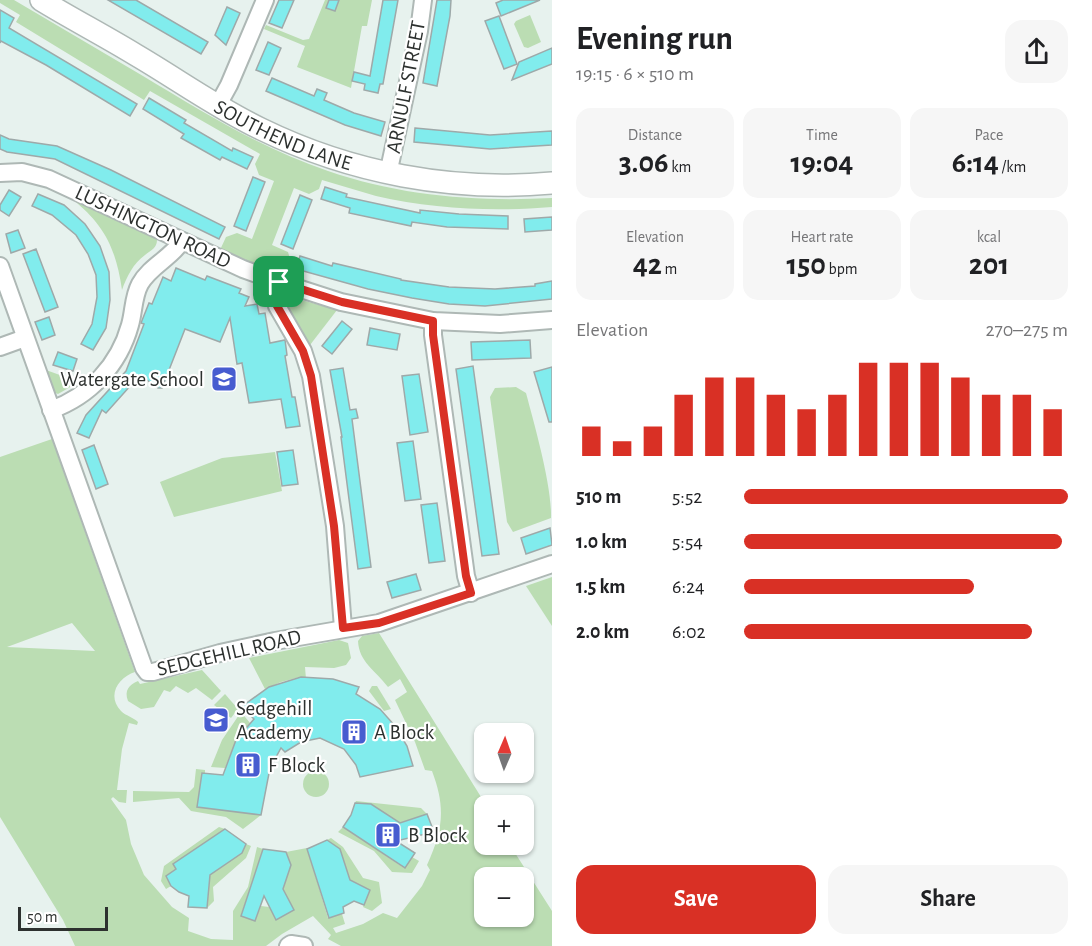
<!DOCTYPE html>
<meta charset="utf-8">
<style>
:root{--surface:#fff;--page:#f6f6f6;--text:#202124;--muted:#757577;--accent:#d93025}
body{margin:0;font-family:"Alegreya Sans",sans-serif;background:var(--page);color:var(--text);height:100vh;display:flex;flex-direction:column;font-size:22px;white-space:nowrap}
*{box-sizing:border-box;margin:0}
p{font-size:20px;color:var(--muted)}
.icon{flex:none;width:33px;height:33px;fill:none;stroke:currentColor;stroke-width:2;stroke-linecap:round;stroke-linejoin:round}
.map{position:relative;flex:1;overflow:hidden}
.panel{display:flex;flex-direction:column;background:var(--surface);width:540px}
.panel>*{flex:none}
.needle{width:39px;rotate:2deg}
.fabs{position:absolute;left:474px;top:723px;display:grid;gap:12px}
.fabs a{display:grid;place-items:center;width:60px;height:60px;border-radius:12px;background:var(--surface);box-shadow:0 2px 4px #0004;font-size:30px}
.scale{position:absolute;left:18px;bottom:15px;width:90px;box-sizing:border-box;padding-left:6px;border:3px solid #2d312f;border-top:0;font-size:16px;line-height:21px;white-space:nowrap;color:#2d312f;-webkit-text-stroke:4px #fff;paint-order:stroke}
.pin{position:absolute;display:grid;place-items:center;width:51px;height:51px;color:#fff;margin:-26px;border-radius:12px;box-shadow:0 3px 9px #0006}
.round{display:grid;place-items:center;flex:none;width:63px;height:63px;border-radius:18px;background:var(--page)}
.summary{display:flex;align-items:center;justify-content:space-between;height:102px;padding:0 24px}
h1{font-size:33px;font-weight:700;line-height:45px}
.metrics{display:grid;grid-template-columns:repeat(3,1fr);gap:9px;height:102px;padding:6px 24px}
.metrics div{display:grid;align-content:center;border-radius:15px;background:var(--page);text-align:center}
.metrics b{font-size:30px;font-weight:700}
.metrics small{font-size:16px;font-weight:400}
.metrics p{font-size:16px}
.chart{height:168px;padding:12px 24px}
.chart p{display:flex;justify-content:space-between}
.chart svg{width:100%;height:108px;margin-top:6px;stroke:var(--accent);stroke-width:6}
.cta{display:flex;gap:12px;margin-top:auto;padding:12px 24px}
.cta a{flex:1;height:69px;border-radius:18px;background:var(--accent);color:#fff;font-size:24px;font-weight:700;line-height:69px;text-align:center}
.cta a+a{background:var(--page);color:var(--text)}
ul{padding:0 24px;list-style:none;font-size:20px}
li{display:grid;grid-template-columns:96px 72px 1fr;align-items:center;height:45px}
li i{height:15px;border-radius:8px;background:var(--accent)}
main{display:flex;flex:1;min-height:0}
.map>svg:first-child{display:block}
</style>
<main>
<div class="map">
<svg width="552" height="946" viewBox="0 0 552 946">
<rect width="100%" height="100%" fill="#e7f2ee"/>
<g fill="#bbddb3" fill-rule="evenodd">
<path d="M 0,0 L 14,0 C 57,25 100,51 143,76 C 203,112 262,149 328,171 C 401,196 476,202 552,198 L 552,207 C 494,212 433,209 376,196 C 358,191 340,185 322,180 L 319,189 L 309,194 L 294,188 L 272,245 L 288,252 L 291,262 L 286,275 L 220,250 L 226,237 L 237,233 L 252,239 L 274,181 L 259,175 L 255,164 L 260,154 L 150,91 L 144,100 L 16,22 L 20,15 L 0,3 Z"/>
<polygon points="325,0 372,0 367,26 362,26 351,88 297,67 305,46 264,29 266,25 303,40 309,39"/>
<polygon points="530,15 541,42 528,48 524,47 514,24 516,21"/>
<path d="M 72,199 L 155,237 L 157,240 C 157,248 151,250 145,255 C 133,264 127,276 122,290 C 116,249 105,225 72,199 Z"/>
<polygon points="291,297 337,310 310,345 288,308 286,302"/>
<polygon points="46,370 79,382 58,394 53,392"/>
<path d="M 516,387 L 526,393 C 535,427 552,486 551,518 L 513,532 L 507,522 L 490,397 L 495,388 Z"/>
<path d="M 52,439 L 135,672 C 119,677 106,695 121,711 C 126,716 133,717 138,722 L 137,725 L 129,723 L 122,749 L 117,790 L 127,790 L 126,803 L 119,802 L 113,797 L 111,799 L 126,820 L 131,844 L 144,875 L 172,907 L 189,918 L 188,931 L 211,939 L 233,940 L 233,911 L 248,887 L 257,847 L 263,849 L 241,915 L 255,921 L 261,906 L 294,910 L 283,889 L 291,865 L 286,852 L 307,848 L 328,918 L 342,914 L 345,924 L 333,928 L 336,933 L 363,924 L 383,913 L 397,918 L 422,886 L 430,870 L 427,865 C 443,830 446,808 432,771 L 425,770 L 415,742 L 395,700 L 407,692 L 400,679 L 388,687 C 375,670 359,662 358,641 L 362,636 L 379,633 L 486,805 L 484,844 L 510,845 L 552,911 L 552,946 L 341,946 L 328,939 L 331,935 L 313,916 L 282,934 L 266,946 L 75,946 L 63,920 L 0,817 L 0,457 ZM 72,623 L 95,651 L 7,647 ZM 484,878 L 524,878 L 524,916 L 484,916 Z"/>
<polygon points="275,452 282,491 174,517 160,482 222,458"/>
<polygon points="552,577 552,626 526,586"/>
<polygon points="339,640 348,643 351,658 346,665 334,668 305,667 306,679 301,679 300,677 281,682 265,689 249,658"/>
<path d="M 202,670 L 221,691 L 212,700 L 196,688 L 188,693 L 176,686 L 170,692 L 164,690 L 154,707 L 141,709 L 128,701 C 124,690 129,685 138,681 L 140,684 Z"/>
<polygon points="372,686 377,686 391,709 384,711 369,691"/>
<polygon points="225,694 238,709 231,718 214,705"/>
<polygon points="241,712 250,723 236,740 225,768 211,767 222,740"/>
<polygon points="196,769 205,770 205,773 202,773 198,807 261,815 243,829 226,817 191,811 179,798 133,802 133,791 189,792 194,787"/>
<circle cx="316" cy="784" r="13"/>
<polygon points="356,801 421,808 427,814 400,823 371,804 355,803"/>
<polygon points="219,827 225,829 173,864 176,869 166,876 171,886 166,889 161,881 164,866"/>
<polygon points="343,827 404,868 412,857 419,861 412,873 392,872 374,851 338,832"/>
<polygon points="331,838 343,847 363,878 379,882 382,903 372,911 363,907 370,890 350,880 340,849 327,840"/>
<polygon points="246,844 251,846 246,858 213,887 214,901 207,908 210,875 242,853"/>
</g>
<g fill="#81eced" stroke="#9ea9a9" stroke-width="1.5">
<polygon points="108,0 136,0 208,42 201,54"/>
<polygon points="279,0 294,0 282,28 269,23"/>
<polygon points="329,0 339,0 335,11 326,8"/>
<polygon points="383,0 398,0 383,84 380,84 378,93 364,90 365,84 352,81 354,72 370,76"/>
<polygon points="437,0 451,0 450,16 437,86 423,83"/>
<polygon points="503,0 540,0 501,16 496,3"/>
<polygon points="227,7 240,13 226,45 215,35"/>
<polygon points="0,10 14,18 9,28 137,104 130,116 46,65 1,41 0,43"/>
<polygon points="499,16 517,64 504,69 485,21"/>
<polygon points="268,42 281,48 269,75 256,70"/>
<polygon points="552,48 552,64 512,80 519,62"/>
<polygon points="272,78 314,96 317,89 327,93 324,100 354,113 385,122 381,136 345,125 266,91"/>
<polygon points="149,98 186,120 184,123 232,151 233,148 253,157 247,169 222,157 220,160 181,138 184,134 143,109"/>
<polygon points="415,128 490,135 552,131 552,145 490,149 414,142"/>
<polygon points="0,135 9,139 57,146 111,170 225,227 219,239 55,159 7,152 0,149"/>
<polygon points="253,177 265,182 246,231 234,226"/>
<polygon points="325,187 347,194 346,197 420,213 420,210 459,214 508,216 508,229 447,227 412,222 411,226 349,213 350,208 321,199"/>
<polygon points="9,190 21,197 9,216 0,210 0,205"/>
<polygon points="38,194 64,205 85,224 100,246 109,272 110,300 106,328 93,350 81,344 92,324 97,297 96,275 88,254 76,235 52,215 32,206"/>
<polygon points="300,195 312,200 293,249 281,244"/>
<polygon points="552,217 552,230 525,232 524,219"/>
<polygon points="18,230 25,248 11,253 6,234"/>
<polygon points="36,249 58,307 45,312 23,254"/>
<polygon points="300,256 332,266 333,263 401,279 401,280 449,287 495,289 535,286 535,284 552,281 552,299 485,306 449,304 412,298 368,289 296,269"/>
<polygon points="176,268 205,280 207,276 241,289 239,293 249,297 245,306 257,304 259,314 265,313 270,343 285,340 287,355 285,356 292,397 295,397 300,426 286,428 281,399 249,403 242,363 237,364 230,318 220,342 185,329 162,388 158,388 140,375 106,413 102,410 89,438 77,433 86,415 126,371 144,324 141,323 149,303 152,304 163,277 171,281"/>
<polygon points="49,317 55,335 42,340 35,322"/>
<polygon points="342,321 352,329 332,354 322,346"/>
<polygon points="370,328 400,334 397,350 367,345"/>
<polygon points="530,340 531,358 472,360 471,342"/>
<polygon points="58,352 77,359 73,371 53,365"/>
<polygon points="473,366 499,554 482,556 456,369"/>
<polygon points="552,367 552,422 549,422 534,372"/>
<polygon points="343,368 350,410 356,409 358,418 352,419 371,567 358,569 341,437 342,437 330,370"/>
<polygon points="419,374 428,432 410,435 402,376"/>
<polygon points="413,441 421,499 405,501 397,443"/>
<polygon points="94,445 108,484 96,489 82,450"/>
<polygon points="293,450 298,484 282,486 277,452"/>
<polygon points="437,503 445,561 429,563 421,505"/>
<polygon points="550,528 552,545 526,554 521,538"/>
<polygon points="416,574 421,590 392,598 387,582"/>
<polygon points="301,677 333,679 359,687 356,694 380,709 395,726 407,746 413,766 360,777 356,765 344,749 320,738 301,742 285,752 281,748 270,768 261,815 197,807 202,773 223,775 236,740 254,719 241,707 269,687"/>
<polygon points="355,803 371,804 400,823 427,814 434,832 396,841 415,853 405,868 343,827 351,815"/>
<polygon points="225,829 246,844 242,853 210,875 207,908 188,907 189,896 179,892 171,886 166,876 176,869 173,864"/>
<polygon points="327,840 340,849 350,880 370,890 364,905 354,901 343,907 344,913 329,918 307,849"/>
<polygon points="263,849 286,852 291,865 283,889 294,910 276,920 264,896 255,921 241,916"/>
</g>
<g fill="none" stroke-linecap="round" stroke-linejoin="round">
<defs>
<g id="minor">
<polyline points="218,105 229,85 265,0"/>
<polyline points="0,173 22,172 49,179 243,269 279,282 341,302 433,321 500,324 552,320"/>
<polyline points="388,174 419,31 423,0"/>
<polyline points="0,266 144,668 147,672 153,672 220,653 275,641 379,623 552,564"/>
<polyline points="279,282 275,294 277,306 303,351 311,376 335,526 343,628"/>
<polyline points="433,321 433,335 466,576 471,593"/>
<polyline points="0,347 25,338"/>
<path d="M 51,410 C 90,396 119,365 130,325 C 134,311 133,297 140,284 C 150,266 171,258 182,241"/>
<polyline points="288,946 291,944 304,946"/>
</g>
<g id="major">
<path id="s1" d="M 41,0 C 72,19 105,36 136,55 C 177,79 217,108 261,129 C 351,173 452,192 552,183"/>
</g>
</defs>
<use href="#minor" stroke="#aeb8b5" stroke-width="20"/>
<use href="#major" stroke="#aeb8b5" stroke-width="24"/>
<use href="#minor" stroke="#fff" stroke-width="16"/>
<use href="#major" stroke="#fff" stroke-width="21"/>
</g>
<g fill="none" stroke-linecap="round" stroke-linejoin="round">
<defs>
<polygon id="route" points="279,282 342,302 433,321 433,335 466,576 471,593 379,623 343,628 334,526 311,376 303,351 277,306 275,294"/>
</defs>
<use href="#route" stroke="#fff" stroke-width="12"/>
<use href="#route" stroke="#d93025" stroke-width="8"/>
</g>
<defs>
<symbol id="school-square" viewBox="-11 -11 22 22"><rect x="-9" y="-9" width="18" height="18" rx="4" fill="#475cd0" stroke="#fff"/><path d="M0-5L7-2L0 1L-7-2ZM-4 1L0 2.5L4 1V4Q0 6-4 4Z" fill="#fff"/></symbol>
<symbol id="building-square" viewBox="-11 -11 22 22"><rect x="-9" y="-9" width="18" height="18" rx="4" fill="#475cd0" stroke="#fff"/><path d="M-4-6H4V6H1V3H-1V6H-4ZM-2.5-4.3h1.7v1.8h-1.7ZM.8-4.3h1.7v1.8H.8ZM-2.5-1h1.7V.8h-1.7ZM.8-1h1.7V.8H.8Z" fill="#fff"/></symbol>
</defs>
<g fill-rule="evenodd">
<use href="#school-square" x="209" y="364" width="30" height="30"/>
<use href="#school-square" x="201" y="705" width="30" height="30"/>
<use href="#building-square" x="339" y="717" width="30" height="30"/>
<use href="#building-square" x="233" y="750" width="30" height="30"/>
<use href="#building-square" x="373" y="820" width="30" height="30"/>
</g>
<g text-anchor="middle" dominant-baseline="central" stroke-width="4.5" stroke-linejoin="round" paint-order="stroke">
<g font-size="21" fill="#2d312f" stroke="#fff">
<text transform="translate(406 87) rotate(-79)">ARNULF STREET</text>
<text stroke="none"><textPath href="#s1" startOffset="278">SOUTHEND LANE</textPath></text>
<text transform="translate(153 227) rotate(25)">LUSHINGTON ROAD</text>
<text transform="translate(229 653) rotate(-13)">SEDGEHILL ROAD</text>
</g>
<g font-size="21" fill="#2d312f" stroke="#fff" text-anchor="start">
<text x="204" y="379" text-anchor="end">Watergate School</text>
<text x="236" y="708">Sedgehill<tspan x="236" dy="24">Academy</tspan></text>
<text x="374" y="732">A Block</text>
<text x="268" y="765">F Block</text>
<text x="408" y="835">B Block</text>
</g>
</g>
</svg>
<div class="fabs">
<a><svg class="needle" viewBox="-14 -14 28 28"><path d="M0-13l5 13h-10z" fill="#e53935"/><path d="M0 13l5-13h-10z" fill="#757577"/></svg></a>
<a>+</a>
<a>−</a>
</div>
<div class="scale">50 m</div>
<div class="pin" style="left:279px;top:282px;background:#1e9e55"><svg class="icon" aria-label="arrive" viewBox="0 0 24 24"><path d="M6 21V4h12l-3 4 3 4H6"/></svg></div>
</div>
<section class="panel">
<div class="summary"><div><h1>Evening run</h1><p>19:15 · 6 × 510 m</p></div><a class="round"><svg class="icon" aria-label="share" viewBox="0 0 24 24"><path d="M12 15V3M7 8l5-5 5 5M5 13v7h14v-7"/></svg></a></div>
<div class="metrics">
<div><p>Distance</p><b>3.06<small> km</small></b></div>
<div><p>Time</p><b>19:04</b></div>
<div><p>Pace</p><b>6:14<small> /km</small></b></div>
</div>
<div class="metrics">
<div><p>Elevation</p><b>42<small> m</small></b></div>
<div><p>Heart rate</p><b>150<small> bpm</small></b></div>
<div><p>kcal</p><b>201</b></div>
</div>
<div class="chart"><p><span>Elevation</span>270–275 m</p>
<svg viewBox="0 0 160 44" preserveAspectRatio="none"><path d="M5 44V32M15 44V38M25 44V32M35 44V19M45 44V12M55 44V12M65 44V19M75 44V25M85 44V19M95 44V6M105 44V6M115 44V6M125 44V12M135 44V19M145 44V19M155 44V25"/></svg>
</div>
<ul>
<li><b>510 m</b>5:52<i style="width:100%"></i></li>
<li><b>1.0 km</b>5:54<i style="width:98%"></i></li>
<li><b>1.5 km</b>6:24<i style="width:71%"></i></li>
<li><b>2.0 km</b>6:02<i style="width:89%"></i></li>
</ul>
<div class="cta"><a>Save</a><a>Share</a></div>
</section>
</main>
